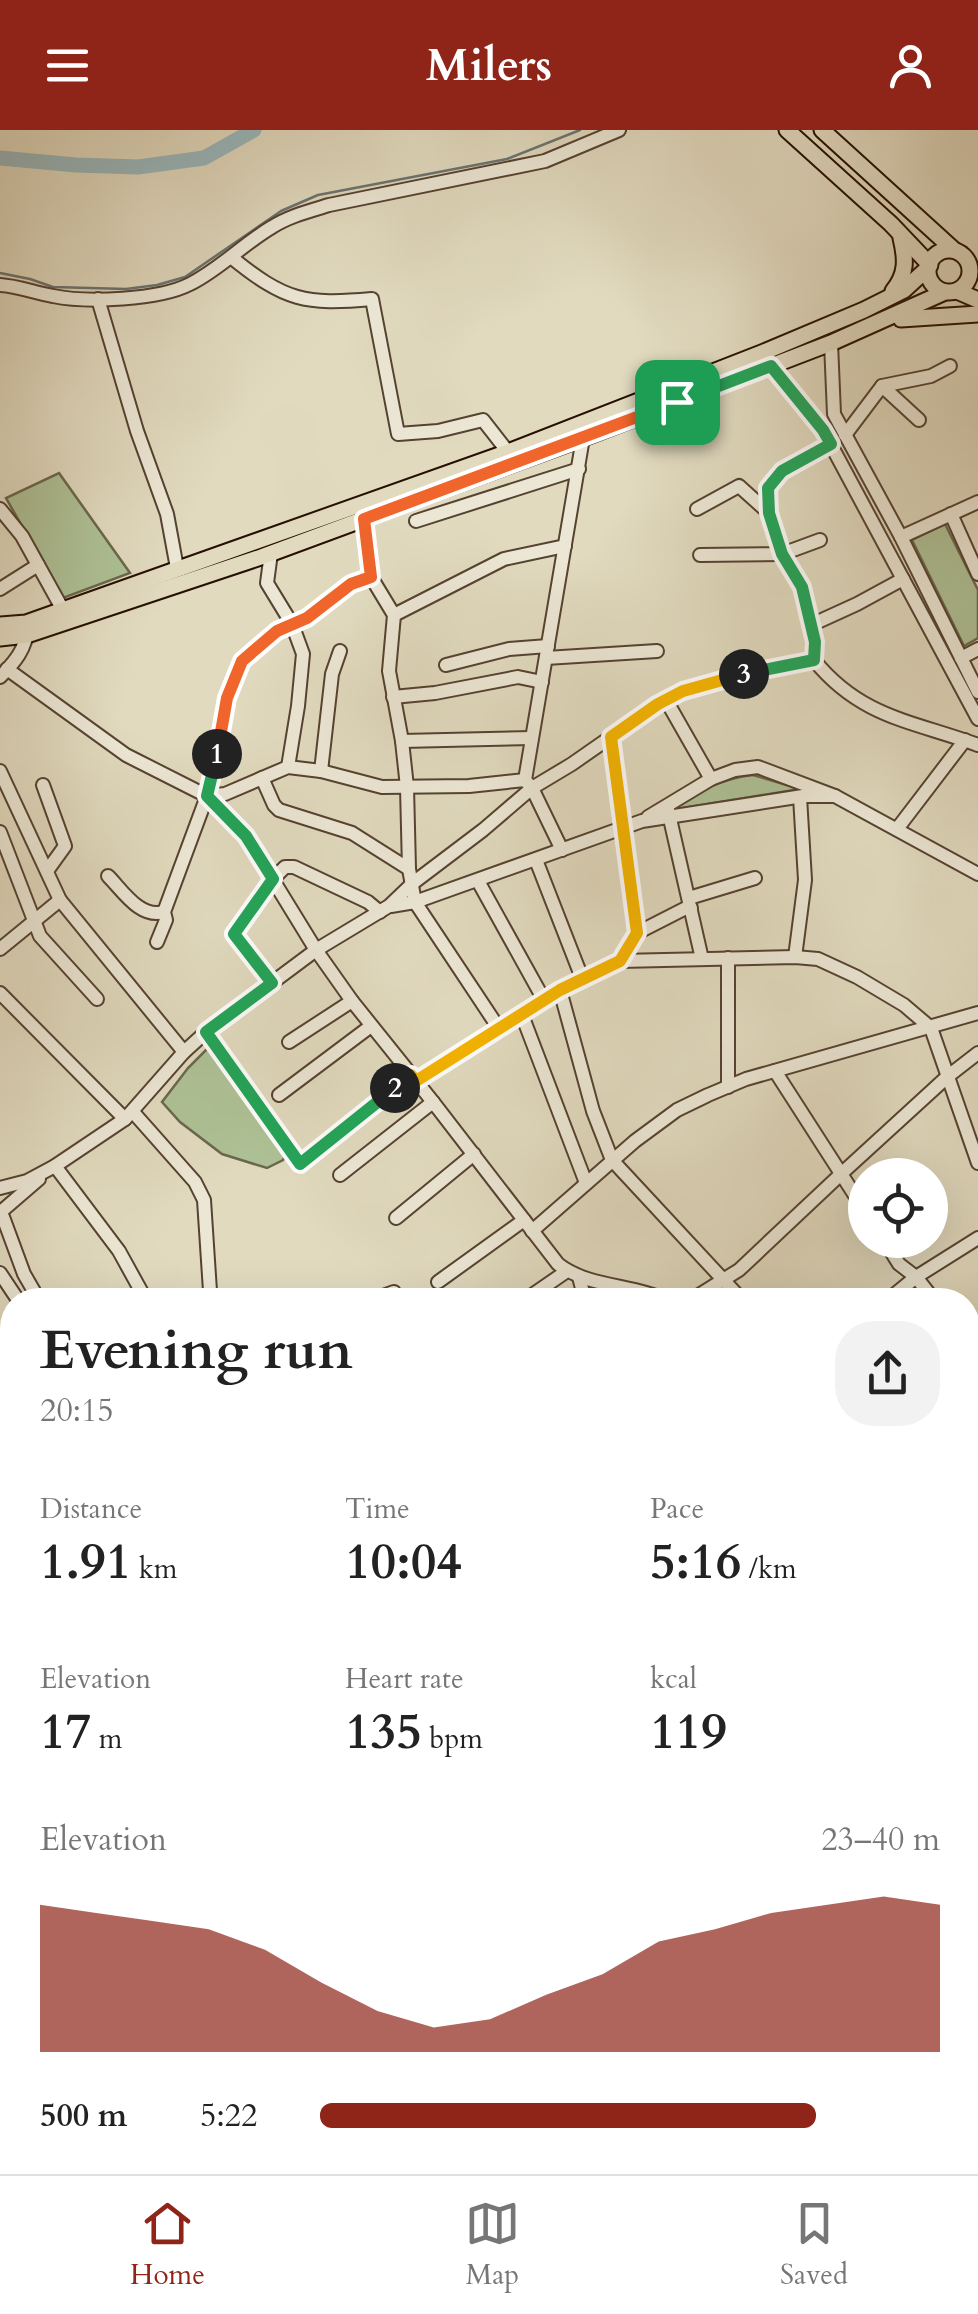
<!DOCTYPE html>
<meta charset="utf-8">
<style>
:root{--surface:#fff;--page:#f2f2f2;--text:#222;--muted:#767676;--line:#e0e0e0;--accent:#8f2418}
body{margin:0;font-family:Cardo,serif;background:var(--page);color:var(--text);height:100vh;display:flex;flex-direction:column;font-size:38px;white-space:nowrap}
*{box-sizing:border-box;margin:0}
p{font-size:32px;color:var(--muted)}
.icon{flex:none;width:55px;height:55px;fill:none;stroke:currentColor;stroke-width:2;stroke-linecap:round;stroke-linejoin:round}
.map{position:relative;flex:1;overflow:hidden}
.drawer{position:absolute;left:0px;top:1158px;width:980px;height:888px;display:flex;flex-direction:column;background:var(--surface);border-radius:40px 40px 0 0;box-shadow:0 10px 40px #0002}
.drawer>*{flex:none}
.controls{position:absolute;left:848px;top:1028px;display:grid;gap:20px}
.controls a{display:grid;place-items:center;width:100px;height:100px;border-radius:50%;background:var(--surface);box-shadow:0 10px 40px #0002;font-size:50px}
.pin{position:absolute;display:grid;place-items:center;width:85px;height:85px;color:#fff;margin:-42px;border-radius:20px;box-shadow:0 5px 15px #0006}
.km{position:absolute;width:50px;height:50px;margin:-25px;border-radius:50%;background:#222;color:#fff;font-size:28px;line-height:50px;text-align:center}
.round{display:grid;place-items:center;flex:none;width:105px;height:105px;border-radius:40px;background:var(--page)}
.headline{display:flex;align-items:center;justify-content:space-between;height:170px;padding:0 40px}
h1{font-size:55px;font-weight:600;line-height:75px}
.metrics{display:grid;grid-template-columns:repeat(3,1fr);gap:15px;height:170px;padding:10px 40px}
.metrics div{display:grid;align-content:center}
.metrics b{font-size:50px;font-weight:600}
.metrics small{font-size:28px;font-weight:400}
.metrics p{font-size:28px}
.chart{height:280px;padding:20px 40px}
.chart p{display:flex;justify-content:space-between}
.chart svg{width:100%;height:180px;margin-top:10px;fill:var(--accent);opacity:.7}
ul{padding:0 40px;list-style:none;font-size:32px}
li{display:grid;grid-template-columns:160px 120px 1fr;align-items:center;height:75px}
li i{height:25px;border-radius:12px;background:var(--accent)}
header{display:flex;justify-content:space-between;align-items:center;height:130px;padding:0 40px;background:var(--accent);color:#fff;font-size:45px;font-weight:600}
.tab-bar{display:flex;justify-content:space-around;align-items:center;height:140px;border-top:2px solid var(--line);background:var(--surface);font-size:28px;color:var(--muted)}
.tab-bar a{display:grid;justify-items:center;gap:5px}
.tab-bar .selected{color:var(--accent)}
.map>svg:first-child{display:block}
</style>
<header><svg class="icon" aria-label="menu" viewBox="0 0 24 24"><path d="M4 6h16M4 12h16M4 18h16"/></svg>Milers<svg class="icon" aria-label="person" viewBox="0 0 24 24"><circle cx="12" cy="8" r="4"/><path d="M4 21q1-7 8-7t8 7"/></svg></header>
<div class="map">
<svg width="978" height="2044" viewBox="0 0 978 2044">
<rect width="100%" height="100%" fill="#e1dabf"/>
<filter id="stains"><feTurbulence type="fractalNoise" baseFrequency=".002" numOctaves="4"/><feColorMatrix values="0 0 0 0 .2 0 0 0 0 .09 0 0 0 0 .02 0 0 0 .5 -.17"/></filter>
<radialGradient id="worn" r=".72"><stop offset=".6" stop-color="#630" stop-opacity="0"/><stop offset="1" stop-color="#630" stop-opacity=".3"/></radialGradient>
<g fill="#aec196" stroke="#6a684c" stroke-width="2.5">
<polygon points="59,343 130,443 63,468 6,368"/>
<polygon points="945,394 978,460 978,508 964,516 912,410"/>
<path d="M 753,645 L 800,659 L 671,680 C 693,661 725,648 753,645 Z"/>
<polygon points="208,918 286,1024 283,1030 267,1038 222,1024 180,992 162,972 188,938"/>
<polygon points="968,1628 978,1638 978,1794 968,1769"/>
</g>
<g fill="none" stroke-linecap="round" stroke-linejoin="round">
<g stroke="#6b7472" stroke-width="2.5">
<polyline points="0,143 30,149 53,157 126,159 157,155 185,147 281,81 318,65 507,29 580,0"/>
<polyline points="968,1803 978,1826"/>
</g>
<polyline stroke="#99b8bd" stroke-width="15" points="0,28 76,35 138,37 204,28 254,0"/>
<defs>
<g id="minor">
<path d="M 231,127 C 285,171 305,175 372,169 L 398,304 L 438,301 L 483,290 L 508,322"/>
<path d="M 0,155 C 18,156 35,163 53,166 C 87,173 159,170 190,154 C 220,139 243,114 272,97 C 289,86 310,81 329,75 L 545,31 L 619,0"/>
<polyline points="98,169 137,301 167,384 177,438"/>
<polyline points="831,213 834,284 901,407 978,562"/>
<polyline points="771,236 823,300 978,589"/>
<polyline points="882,256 919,290"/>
<polyline points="845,305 882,256 931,246 950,236"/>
<polyline points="0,379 22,406 63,480"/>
<polyline points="697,379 739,356 769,383"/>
<polyline points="951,384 978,444"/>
<polyline points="364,389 371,447 394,485 389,541 402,611 407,657 409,739"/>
<polyline points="416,391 579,339"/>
<polyline points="901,407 978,372"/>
<polyline points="271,423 267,453 292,494 303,524 298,576 288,637"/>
<polyline points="700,425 782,424 820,410"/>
<polyline points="0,459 38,435"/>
<polyline points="394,485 504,429 565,416"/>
<polyline points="811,495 857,474 903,449"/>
<polyline points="546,528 657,521"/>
<polyline points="961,528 978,519"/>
<polyline points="814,530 815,512 802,457 782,424 769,383 768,358 782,341 831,314"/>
<polyline points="446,535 509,519 548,516"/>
<path d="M 7,539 L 126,625 L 207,666 L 246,706 L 316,820 L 352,871 L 433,972 L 558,1134 C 589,1158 632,1154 666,1170"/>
<path d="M 0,547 C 14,533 27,518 27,498"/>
<polyline points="393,567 435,563 518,547 542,552"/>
<polyline points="666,570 711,649"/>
<polyline points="611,607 637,803"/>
<polyline points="402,611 532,608"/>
<polyline points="0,641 60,770 184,922"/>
<polyline points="321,641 332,544 340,521"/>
<polyline points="262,648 274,675 279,680 352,703 409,739 415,772 500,900"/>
<polyline points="43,655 65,716 47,741"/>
<polyline points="207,666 225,664 288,637 321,641 382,657 469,656 525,650"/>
<polyline points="668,680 702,829"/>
<polyline points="648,687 711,649 735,640 758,637 835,666 978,744"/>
<polyline points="897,699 965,610"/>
<polyline points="0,702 40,806 97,869"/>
<polyline points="562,720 532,658 525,650 583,308"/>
<polyline points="536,730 582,848"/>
<path d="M 108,746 C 123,761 140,789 164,782"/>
<polyline points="478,751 544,870"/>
<polyline points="689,768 755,748"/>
<polyline points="391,776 415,772 642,691 803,666 835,666"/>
<polyline points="157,812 166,790 164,782 207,666 227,568 242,531 277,501 307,488 351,454 371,447"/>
<polyline points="0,819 60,770"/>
<polyline points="795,827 805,750 800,667"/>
<polyline points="620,831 637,803 684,779 691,778"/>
<polyline points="272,853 234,804 273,749 285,737 294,737 368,772 380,782"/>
<polyline points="560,860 593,981 612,1030 742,1170"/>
<polyline points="0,863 125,989"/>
<polyline points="522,885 586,1053"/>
<polyline points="206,902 300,1034 411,945"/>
<polyline points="289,912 352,871"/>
<polyline points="775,941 865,1081"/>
<polyline points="416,951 560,860 620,831 795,827 818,829 857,847 904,875 931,898 978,1033"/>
<polyline points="728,957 728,828"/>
<polyline points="279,965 371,896"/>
<polyline points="133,982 195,1052 204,1070 210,1161 206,1170"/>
<polyline points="55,1036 119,1121 146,1170"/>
<polyline points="340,1045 433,972"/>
<path d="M 0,1058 L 27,1051 L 55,1036 L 125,989 L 184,922 L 206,902 L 316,820 L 389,776 L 413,753 L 483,700 L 532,658 L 572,634 L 658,574 L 683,561 L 712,553 L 762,539 L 814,530 C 861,588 913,591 978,615"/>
<polyline points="3,1080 39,1049"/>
<polyline points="3,1087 24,1144 39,1170"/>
<polyline points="396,1088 474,1024"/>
<polyline points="532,1101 635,1011 677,980 708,965 746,949 978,883"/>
<polyline points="884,1110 899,1134 916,1147 934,1170"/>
<polyline points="0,1143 18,1170"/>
<polyline points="579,1147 585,1170"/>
<polyline points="438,1152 524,1090"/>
<polyline points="372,1170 394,1162"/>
<polyline points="525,1170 567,1141"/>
<polyline points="691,1170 739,1140 841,1044 947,947 978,923"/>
<polyline points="888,1170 916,1147 978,1108"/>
<polyline points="968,1216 978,1230"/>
<polyline points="0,1312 12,1326"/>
<polyline points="968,1361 978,1352"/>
<polyline points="968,1399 978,1391"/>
<polyline points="0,1513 12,1507"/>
<polyline points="968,1515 978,1525"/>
<polyline points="968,1549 978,1559"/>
<polyline points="0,1559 12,1550"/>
<polyline points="0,1598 12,1634"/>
<polyline points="0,1663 12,1658"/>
<polyline points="968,1858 978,1853"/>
<polyline points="968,1897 978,1891"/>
<polyline points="0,1902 12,1892"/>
<polyline points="0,1943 12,1968"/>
<polyline points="968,1972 978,1965"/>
<polyline points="968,2009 978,2020"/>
<polyline points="0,2023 12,2018"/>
<polyline points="68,2032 74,2044"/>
<polyline points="229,2032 238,2044"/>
<polyline points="532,2032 538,2044"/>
<polyline points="924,2032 935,2044"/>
<polyline points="271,2044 284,2032"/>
<polyline points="376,2044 383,2032"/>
<polyline points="489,2044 507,2032"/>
<polyline points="865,2044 881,2032"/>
</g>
<g id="major">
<polyline points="787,0 891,94 930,135"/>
<polyline points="822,0 954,120"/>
<circle cx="949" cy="141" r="21"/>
<path d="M 893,161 C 907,144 906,129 901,108"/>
<polyline points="957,161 978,170"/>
<polyline points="901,189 978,184"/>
<polyline points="0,495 26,493 508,322 764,222 864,180 904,160 928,138"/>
<polyline points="0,508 27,505 261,427 583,308 831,213 945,162"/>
<polyline points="968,1262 978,1253"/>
<polyline points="968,1291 978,1282"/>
<polyline points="0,1783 12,1777"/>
<polyline points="0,1802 12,1797"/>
<polyline points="721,2032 738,2044"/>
<polyline points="748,2032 764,2044"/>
</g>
</defs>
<use href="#minor" stroke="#554231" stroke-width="16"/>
<use href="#major" stroke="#260f02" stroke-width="19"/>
<use href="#minor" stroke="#ece7d5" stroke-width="12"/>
<use href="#major" stroke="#e1dabf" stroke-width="15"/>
</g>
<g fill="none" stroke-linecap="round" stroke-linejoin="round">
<defs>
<polyline id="split-1" points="217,624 227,568 242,531 277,501 307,488 351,454 371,447 364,389 677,272"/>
<polyline id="split-2" points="217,624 207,666 246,706 273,749 234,804 272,853 206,902 300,1034 395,958"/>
<polyline id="split-3" points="395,958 411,945 416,951 560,860 620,831 637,803 611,607 658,574 683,561 744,544"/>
<polyline id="split-4" points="677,272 771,236 823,300 831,314 782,341 768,358 769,383 782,424 802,457 815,512 814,530 744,544"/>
</defs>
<use href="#split-1" stroke="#fff" stroke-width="20"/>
<use href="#split-2" stroke="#fff" stroke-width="20"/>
<use href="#split-3" stroke="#fff" stroke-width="20"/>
<use href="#split-4" stroke="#fff" stroke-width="20"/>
<use href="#split-1" stroke="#f0652b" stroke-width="12"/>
<use href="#split-2" stroke="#22a559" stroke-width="12"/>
<use href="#split-3" stroke="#f5b400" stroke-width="12"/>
<use href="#split-4" stroke="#22a559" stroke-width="12"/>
</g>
<rect width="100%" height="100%" filter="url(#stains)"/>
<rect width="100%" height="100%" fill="url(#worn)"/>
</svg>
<div class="controls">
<a><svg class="icon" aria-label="locate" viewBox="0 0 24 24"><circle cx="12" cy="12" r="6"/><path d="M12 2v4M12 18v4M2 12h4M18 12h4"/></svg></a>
</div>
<div class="pin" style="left:677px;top:272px;background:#1e9e55"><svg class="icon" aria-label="arrive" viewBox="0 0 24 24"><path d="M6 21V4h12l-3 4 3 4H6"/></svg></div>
<b class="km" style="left:217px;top:624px">1</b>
<b class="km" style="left:395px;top:958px">2</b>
<b class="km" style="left:744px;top:544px">3</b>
<section class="drawer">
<div class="headline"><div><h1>Evening run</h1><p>20:15</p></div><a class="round"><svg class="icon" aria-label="share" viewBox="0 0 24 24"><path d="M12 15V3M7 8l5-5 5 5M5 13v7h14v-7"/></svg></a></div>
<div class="metrics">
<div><p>Distance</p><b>1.91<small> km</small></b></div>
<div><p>Time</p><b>10:04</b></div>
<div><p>Pace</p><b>5:16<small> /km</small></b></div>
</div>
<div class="metrics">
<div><p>Elevation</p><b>17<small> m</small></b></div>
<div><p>Heart rate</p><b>135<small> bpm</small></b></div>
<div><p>kcal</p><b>119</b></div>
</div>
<div class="chart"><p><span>Elevation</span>23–40 m</p>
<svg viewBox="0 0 160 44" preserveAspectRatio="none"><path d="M0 44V8L10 10L20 12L30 14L40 19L50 27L60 34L70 38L80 36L90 30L100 25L110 17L120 14L130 10L140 8L150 6L160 8V44z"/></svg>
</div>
<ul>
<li><b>500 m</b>5:22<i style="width:80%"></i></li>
</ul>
</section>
</div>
<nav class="tab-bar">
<a class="selected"><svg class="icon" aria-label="home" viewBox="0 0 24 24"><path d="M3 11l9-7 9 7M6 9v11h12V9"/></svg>Home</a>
<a><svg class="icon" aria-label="map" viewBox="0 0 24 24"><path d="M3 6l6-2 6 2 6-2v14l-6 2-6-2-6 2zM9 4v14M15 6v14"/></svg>Map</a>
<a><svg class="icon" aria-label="saved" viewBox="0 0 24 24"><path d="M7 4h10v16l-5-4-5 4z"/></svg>Saved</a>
</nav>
